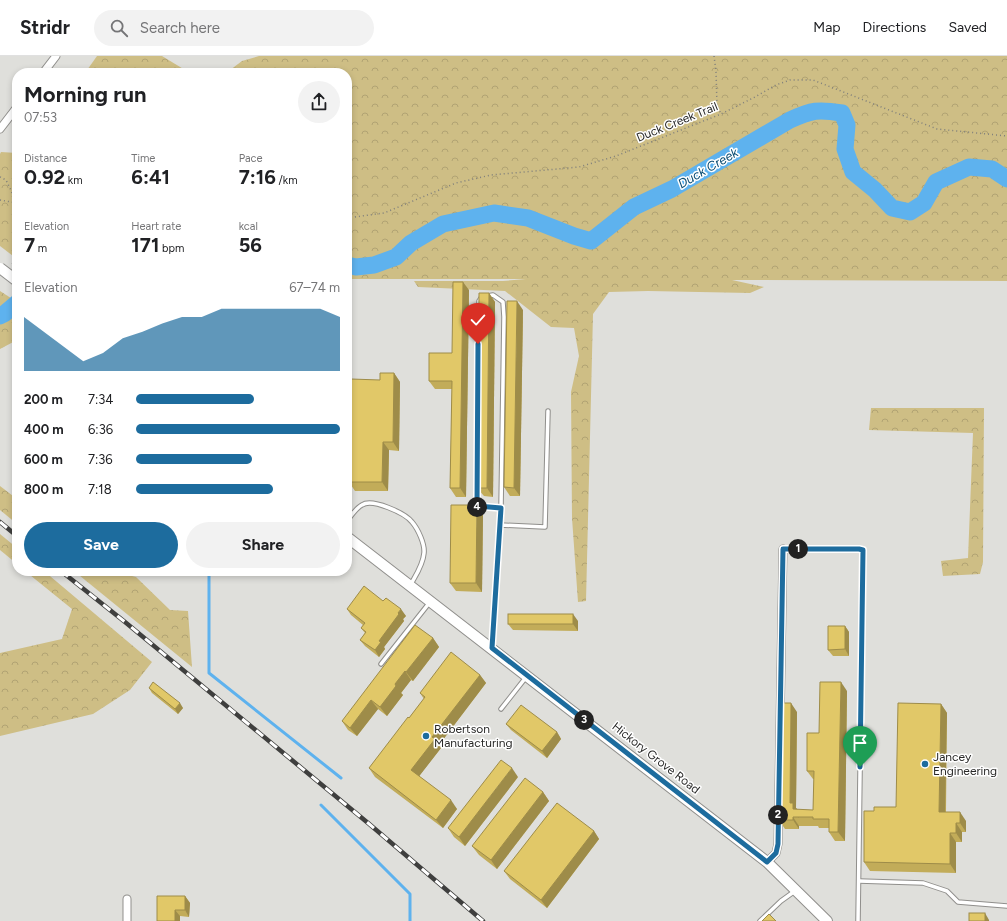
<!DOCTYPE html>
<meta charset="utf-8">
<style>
:root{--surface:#fff;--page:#f2f2f2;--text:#202124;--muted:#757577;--line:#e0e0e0;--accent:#1d6c9e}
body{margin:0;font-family:Figtree,sans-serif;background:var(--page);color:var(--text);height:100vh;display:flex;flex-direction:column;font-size:15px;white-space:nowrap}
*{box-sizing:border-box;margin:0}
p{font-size:13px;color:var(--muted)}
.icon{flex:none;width:22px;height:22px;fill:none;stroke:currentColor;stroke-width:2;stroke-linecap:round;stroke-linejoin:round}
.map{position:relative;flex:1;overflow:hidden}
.side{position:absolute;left:12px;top:12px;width:340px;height:508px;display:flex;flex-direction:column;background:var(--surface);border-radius:16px;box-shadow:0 2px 6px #0003}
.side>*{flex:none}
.pin{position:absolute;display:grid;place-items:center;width:34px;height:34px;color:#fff;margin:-41px -17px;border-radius:50% 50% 50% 0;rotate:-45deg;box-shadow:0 0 4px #0007}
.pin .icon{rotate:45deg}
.km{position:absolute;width:20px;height:20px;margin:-10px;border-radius:50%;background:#222;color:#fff;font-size:11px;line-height:20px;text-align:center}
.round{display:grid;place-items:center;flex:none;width:42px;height:42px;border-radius:21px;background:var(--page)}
.headline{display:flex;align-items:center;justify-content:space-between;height:68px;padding:0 12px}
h1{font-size:22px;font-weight:700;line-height:30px}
.stats{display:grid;grid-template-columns:repeat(3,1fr);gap:6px;height:68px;padding:4px 12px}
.stats div{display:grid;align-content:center}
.stats b{font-size:20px;font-weight:700}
.stats small{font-size:11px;font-weight:400}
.stats p{font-size:11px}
.chart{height:112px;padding:8px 12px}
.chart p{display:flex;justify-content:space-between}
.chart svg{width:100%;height:72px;margin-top:4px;fill:var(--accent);opacity:.7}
.cta{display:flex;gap:8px;margin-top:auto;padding:8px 12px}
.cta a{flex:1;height:46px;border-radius:24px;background:var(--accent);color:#fff;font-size:16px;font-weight:700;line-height:46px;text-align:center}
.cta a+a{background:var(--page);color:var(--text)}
ul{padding:0 12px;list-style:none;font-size:13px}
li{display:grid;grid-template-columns:64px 48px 1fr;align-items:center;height:30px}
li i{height:10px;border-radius:5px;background:var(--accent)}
header{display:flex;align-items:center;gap:24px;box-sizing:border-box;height:56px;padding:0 20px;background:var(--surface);border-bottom:1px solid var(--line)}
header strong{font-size:19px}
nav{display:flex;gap:22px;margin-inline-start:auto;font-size:14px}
.search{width:280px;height:36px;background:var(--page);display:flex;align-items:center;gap:10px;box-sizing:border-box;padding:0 14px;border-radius:22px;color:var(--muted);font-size:15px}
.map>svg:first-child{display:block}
</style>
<header>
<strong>Stridr</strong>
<div class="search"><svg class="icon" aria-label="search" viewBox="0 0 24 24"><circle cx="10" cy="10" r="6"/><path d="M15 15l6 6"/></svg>Search here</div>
<nav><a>Map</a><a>Directions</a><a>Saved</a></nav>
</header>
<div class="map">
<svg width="1007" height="865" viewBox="0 0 1007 865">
<defs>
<pattern id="forest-crowns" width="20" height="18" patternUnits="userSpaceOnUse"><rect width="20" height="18" fill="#cebe85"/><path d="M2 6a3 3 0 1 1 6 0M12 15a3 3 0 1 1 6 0" fill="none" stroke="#b1a373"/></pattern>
</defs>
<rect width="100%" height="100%" fill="#dfdfdb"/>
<g fill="url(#forest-crowns)">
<polygon points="97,0 162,0 190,17 85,17"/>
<polygon points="259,0 1007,0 1007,225 732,224 764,231 750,237 648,235 609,236 593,258 586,545 578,546 572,462 571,336 579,300 574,272 551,271 505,235 418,231 414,225 503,225 526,223 347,223 347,17 217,17 230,14 242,5"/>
<polygon points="1,96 17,97 17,203 0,190 0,98"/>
<polygon points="0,235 17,246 17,276 13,278 17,279 17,284 0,293"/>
<polygon points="871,352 984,352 983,506 980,518 943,520 941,505 968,502 973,377 869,374"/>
<polygon points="0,430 17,443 17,468 0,454"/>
<polygon points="0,478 17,492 17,508 0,494"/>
<polygon points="25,515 44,515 152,606 130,634 93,658 0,680 0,597 62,583 72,553"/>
<polygon points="74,515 113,515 136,521 170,554 188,555 192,611"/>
</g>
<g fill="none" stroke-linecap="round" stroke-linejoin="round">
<g stroke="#5eb2ee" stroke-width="3">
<polyline points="209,515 209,617 341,722"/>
<polyline points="321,749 410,838 410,865"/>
</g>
<g stroke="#5eb2ee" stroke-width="17">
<path d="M 347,209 L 356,211 L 374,209 L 396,201 L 411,187 L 443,168 L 494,157 L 528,162 L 574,180 L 591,185 L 634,151 L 672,133 L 790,64 C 812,54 818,53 842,57 L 847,69 L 845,93 L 853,116 L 875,134 L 892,152 L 910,156 L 924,147 L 936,126 L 969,111 L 992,113 L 1007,123"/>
<polyline points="0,260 4,258 17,247"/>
</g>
<defs>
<g id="lane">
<polyline points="487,240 493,239 503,246 504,261 501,451 492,591"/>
<polyline points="481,242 479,245 477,451 501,451"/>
<path d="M 347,465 C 351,460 356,452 362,449 C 372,442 405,457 412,466 C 418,473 425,488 424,497 C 423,509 416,519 411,528"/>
<polyline points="500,469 545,471 548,355"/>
<polyline points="783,493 859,493 863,495 858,865"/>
<polyline points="381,608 430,546"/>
<polyline points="501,653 527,620"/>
<polyline points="859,825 923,827 947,835 958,846 1007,850"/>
<polyline points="760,865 781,845 795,835"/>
</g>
<g id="street">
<polyline points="43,17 56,0"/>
<polyline points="0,73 17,51"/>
<polyline points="767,806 776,797 778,788 783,493"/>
<polyline points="127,843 127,865"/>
</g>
<polyline id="secondary" points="347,481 767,806 827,865"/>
</defs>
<use href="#lane" stroke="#908f8c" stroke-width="5.5"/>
<use href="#street" stroke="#908f8c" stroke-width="9"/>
<use href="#secondary" stroke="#908f8c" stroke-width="12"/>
<g stroke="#7f7f7c" stroke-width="1.5" stroke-dasharray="1 3" stroke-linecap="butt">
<polyline points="714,0 716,15 717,49 721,58"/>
<polyline points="0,121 6,124 17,147"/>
<polyline points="0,144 17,147"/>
<polyline points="347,162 384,157 456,127 491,119 579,111 616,100 721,58 755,41 776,29 790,24 813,24 937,73 1007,80"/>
<polyline points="12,208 17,205"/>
</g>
<use href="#lane" stroke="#fff" stroke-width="3.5"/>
<use href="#street" stroke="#fff" stroke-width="7"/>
<use href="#secondary" stroke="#fff" stroke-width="10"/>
<defs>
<g id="rail">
<polyline points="0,466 17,480"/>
<polyline points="61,515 125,566 368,767 483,865"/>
</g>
</defs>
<use href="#rail" stroke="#3f3f3e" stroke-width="4.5"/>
<use href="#rail" stroke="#fff" stroke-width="3" stroke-dasharray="9" stroke-linecap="butt"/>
<defs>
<polyline id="secondary-bridge" points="0,212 17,225"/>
</defs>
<use href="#secondary-bridge" stroke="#908f8c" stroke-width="12" stroke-linecap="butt"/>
<use href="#secondary-bridge" stroke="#fff" stroke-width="10"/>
</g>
<g fill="#c2ac59">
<polygon points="469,234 466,441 456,441 450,432 452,333 435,333 429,325 452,297"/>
<polygon points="489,237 495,246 493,441 484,440 477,432"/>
<polygon points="523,254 520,440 510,440 504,431"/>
<polygon points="394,317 400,326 399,395 389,394 388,435 355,435 349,426 380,324"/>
<polygon points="483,458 482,536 456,535 450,527"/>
<polygon points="383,545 406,560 403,563 404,565 384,591 385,593 379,601 365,590 360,584 365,577 361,572 363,569 351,559 347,553"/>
<polygon points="578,565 578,575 513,574 508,568"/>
<polygon points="845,570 849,576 849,600 833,600 828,594"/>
<polygon points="433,582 439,591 413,625 411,624 401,637 403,639 387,660 378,653 357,680 348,674 342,665"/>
<polygon points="480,619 486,627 439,689 441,692 419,720 457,753 443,772 375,721 369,712 409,662 424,643 420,637"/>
<polygon points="149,632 183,652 178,658 152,637"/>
<polygon points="847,635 845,785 835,785 829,776 829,772 819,772 818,770 799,770 799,773 785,773 779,764 797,656 796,752 798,754 813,754 814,723 813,723 807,715 819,677"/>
<polygon points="941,648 947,657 946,756 966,765 966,776 962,776 962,786 956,786 956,817 870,815 864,806 874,755 896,751"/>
<polygon points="506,668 557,676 561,683 547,702 511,674"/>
<polygon points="518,721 465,790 454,781 448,772"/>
<polygon points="543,736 549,745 497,813 479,799 472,790"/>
<polygon points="594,775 599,783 547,852 510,823 504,815"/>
<polygon points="185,840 190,847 189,861 180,860 180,865 157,865"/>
</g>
<g fill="#9e8c49">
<polygon points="463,226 469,234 466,441 460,432"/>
<polygon points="489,237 495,246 493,441 487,432"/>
<polygon points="517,245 523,254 520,440 514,432"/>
<polygon points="394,317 400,326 399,395 393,386"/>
<polygon points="383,386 389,394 388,435 382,426"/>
<polygon points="477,449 483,458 482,536 476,527"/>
<polygon points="401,553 406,560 403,563 404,565 384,591 385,593 379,601 375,594 379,585"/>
<polygon points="573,558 578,565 578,575 573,568"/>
<polygon points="845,570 849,576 849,600 845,593"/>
<polygon points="433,582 439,591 413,625 406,616"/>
<polygon points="405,615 411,624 401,637 403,639 387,660 380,651 395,628"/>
<polygon points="480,619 486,627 439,689 441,692 417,723 411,714 432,681"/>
<polygon points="841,626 847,635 845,785 838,776"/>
<polygon points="371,644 378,653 357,680 350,672"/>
<polygon points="180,647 183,652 178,658 175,653"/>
<polygon points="791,647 797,656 796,752 799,755 799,762 793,753 790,747"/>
<polygon points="941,648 947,657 945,765 939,756"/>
<polygon points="557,676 561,683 547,702 542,695"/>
<polygon points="512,712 518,721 465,790 459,781"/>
<polygon points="543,736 549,745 497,813 491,804"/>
<polygon points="451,744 457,753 443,772 436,764"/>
<polygon points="960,756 966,765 966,776 960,767"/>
<polygon points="793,761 799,770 799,773 793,764"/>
<polygon points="956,767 962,776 962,786 956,777"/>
<polygon points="594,775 599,783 547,852 541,844"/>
<polygon points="950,777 956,786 956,817 950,808"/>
<polygon points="185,840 190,847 189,861 185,854"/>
<polygon points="175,854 180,860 180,865 175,865"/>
<polygon points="985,857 989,864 989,865 985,865"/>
</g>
<g fill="#e1c868" stroke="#9e8c49">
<polygon points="453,226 463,226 460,432 450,432 452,325 429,325 429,297 452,297"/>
<polygon points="479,237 489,237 487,432 477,432"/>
<polygon points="507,245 517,245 514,432 504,431"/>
<polygon points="380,317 394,317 393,386 383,386 382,426 349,426 351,323 380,324"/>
<polygon points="451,449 477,449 476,527 450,527"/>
<polygon points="364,530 383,545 386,542 401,553 398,557 399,558 379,585 381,586 375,594 360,584 366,576 361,572 365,567 347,553"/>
<rect x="508" y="558" width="65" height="10"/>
<polygon points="415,569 433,582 406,616 405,615 395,628 396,630 380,651 371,644 350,672 342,665"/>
<polygon points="828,570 845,570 845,593 828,594"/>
<polygon points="451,596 480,619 432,681 435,683 411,714 451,744 436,764 369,712 408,661 409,662 425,641 420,637"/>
<polygon points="153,626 180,647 175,653 149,632"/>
<polygon points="820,626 841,626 838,776 829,776 829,763 813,763 813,761 793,761 793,764 779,764 780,647 791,647 790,747 793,747 793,753 813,754 814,715 807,715 807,677 819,677"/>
<polygon points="898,647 941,648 939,756 960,756 960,767 956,767 956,777 950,777 950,808 864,806 864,755 874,755 874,751 896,751"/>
<polygon points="521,649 557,676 542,695 506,668"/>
<polygon points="501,704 512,712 459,781 448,772"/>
<polygon points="525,722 543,736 491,804 472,790"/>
<polygon points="557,747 594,775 541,844 504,815"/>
<polygon points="157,840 185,840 185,854 175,854 175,865 157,865"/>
<rect x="969" y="857" width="16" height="8"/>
<polygon points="769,858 776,865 762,865"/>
</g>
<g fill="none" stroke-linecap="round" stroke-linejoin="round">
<defs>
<polyline id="route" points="478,288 477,450 501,452 492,592 767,806 776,797 778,788 783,493 859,493 863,494 860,711"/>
</defs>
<use href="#route" stroke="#fff" stroke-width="8"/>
<use href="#route" stroke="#1d6c9e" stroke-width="5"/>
</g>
<g fill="#1d6c9e" stroke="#fff" stroke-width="1.5">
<circle cx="426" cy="680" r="4"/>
<circle cx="925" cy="708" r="4"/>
</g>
<g text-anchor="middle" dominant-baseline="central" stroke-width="3" stroke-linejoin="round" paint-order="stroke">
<g font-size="12" fill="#282827" stroke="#fff">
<text transform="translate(677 66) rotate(-22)">Duck Creek Trail</text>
<text transform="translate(656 702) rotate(38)">Hickory Grove Road</text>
</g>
<g font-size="12" fill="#282827" stroke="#fff" text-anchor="start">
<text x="434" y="673">Robertson<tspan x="434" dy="14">Manufacturing</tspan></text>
<text x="933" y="701">Jancey<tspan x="933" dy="14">Engineering</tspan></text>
</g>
<g font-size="13" font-style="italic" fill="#094c73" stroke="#fff">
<text transform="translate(708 112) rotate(-30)">Duck Creek</text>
</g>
</g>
</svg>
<div class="pin" style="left:860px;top:711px;background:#1e9e55"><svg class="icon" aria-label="arrive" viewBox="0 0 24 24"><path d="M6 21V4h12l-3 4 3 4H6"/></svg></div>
<div class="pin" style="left:478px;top:288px;background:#d93025"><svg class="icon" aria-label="check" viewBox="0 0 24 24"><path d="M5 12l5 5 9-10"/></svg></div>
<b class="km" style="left:798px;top:493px">1</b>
<b class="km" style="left:778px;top:759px">2</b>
<b class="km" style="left:584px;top:664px">3</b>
<b class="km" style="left:477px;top:451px">4</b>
<section class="side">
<div class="headline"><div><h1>Morning run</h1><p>07:53</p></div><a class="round"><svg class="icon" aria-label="share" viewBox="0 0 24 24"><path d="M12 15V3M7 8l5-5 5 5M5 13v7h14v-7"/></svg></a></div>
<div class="stats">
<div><p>Distance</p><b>0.92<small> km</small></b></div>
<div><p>Time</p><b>6:41</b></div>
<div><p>Pace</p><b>7:16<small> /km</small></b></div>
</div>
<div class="stats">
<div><p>Elevation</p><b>7<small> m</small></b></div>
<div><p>Heart rate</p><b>171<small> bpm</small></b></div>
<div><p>kcal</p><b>56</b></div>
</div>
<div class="chart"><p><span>Elevation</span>67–74 m</p>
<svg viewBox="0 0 160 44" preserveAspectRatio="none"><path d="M0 44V11L10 20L20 29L30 38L40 33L50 24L60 20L70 15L80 11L90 11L100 6L110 6L120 6L130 6L140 6L150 6L160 11V44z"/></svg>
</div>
<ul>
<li><b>200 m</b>7:34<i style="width:58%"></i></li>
<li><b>400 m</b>6:36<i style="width:100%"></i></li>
<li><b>600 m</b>7:36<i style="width:57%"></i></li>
<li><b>800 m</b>7:18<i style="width:67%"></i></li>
</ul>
<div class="cta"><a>Save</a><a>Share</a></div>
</section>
</div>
